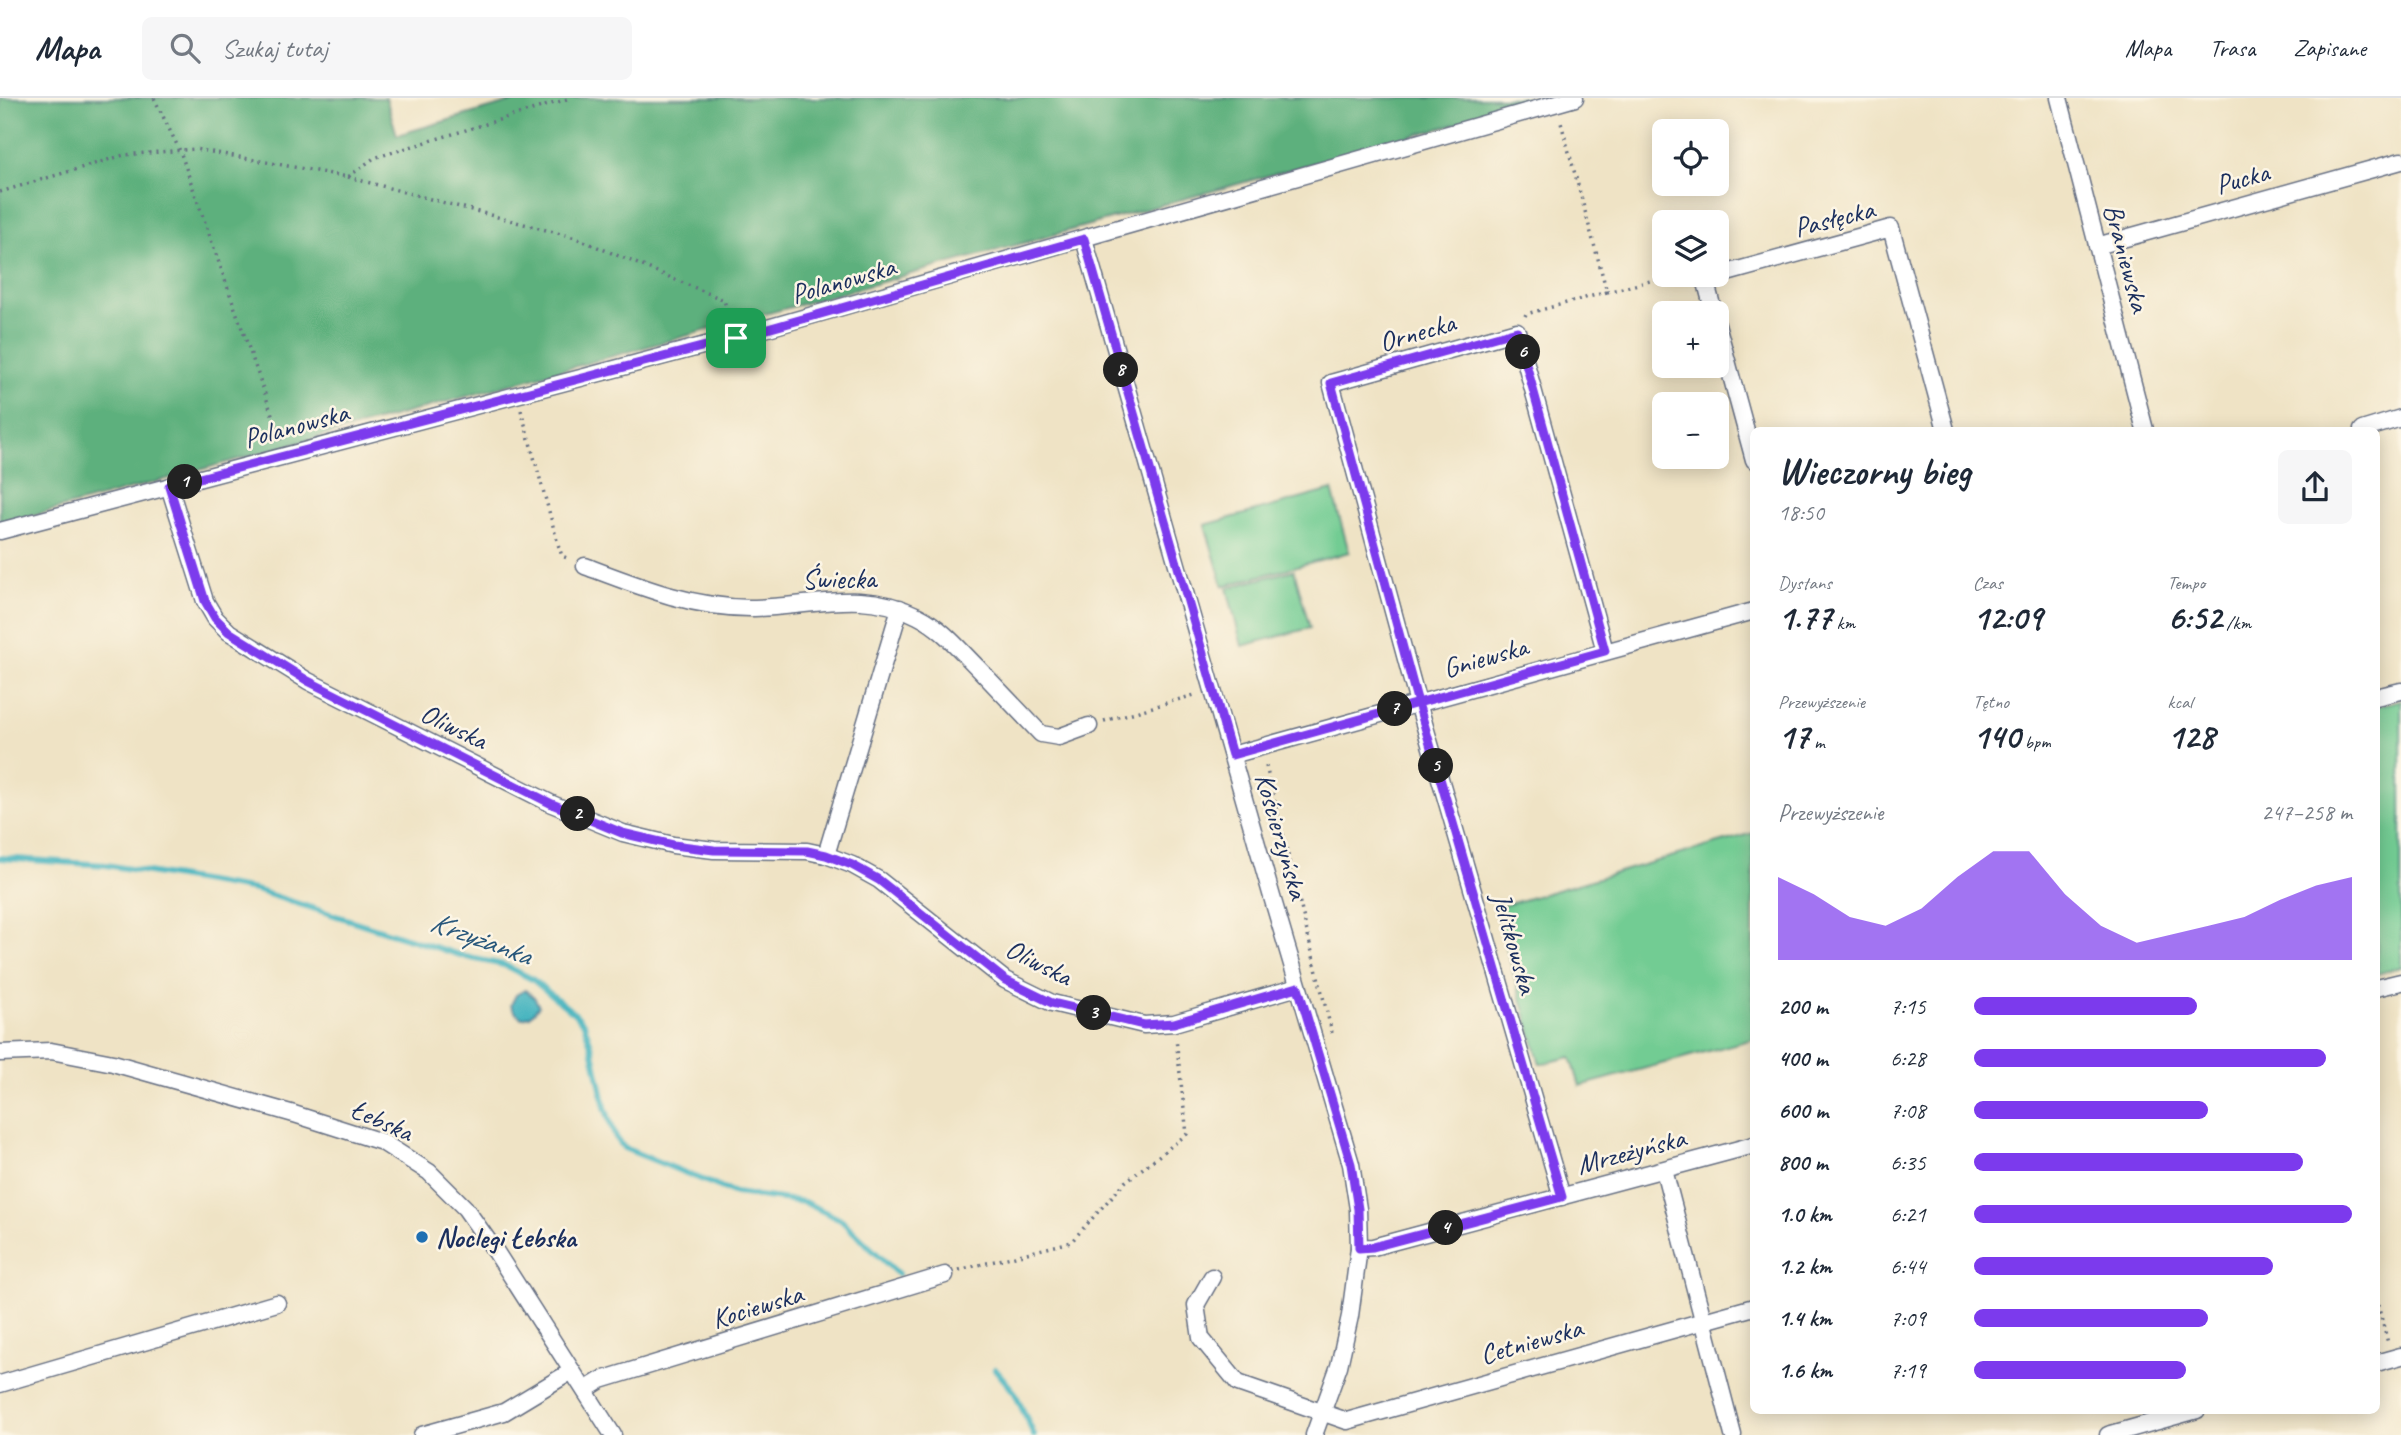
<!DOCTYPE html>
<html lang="pl">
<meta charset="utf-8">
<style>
:root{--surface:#fff;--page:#f6f6f7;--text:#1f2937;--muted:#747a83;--line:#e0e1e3;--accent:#7c3aed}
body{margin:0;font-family:Caveat,sans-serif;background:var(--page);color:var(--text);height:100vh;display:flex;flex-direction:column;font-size:26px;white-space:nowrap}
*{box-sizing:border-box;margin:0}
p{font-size:23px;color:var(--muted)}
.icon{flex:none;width:38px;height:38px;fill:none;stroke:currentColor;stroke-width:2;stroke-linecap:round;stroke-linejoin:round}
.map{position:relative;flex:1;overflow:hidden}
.panel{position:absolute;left:1750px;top:329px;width:630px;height:987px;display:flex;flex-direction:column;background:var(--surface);border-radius:10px;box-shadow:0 4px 18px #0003}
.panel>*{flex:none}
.buttons{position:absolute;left:1652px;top:21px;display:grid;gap:14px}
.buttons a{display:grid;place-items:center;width:77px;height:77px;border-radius:10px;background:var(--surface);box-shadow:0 4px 18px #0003;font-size:35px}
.pin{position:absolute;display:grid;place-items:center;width:60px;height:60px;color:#fff;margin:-30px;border-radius:14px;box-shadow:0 4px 10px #0006}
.km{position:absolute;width:35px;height:35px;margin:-18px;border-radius:50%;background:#222;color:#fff;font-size:19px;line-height:35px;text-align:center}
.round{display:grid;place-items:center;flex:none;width:74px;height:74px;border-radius:10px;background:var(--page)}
.overview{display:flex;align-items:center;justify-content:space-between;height:119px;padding:0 28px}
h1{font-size:38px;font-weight:700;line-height:52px}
.metrics{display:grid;grid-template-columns:repeat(3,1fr);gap:10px;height:119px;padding:7px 28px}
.metrics div{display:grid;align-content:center}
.metrics b{font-size:35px;font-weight:700}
.metrics small{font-size:19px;font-weight:400}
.metrics p{font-size:19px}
.chart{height:196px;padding:14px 28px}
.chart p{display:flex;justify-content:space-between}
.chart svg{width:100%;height:126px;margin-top:7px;fill:var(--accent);opacity:.7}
ul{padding:0 28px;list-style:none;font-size:23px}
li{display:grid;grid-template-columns:112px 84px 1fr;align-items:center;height:52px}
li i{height:18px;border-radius:9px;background:var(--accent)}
header{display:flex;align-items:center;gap:42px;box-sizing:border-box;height:98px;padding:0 35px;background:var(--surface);border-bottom:2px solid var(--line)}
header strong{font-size:33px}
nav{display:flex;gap:38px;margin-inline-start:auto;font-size:24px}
.search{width:490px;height:63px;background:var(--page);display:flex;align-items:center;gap:18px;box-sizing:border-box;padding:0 24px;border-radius:10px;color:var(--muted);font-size:26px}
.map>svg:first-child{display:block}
</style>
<header>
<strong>Mapa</strong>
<div class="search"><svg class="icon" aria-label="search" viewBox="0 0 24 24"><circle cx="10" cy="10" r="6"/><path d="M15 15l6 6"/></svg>Szukaj tutaj</div>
<nav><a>Mapa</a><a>Trasa</a><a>Zapisane</a></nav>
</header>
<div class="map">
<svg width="2401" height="1337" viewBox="0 0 2401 1337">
<rect width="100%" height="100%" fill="#fcf5e5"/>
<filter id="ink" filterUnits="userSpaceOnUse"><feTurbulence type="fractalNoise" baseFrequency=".0143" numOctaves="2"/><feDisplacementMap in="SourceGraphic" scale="14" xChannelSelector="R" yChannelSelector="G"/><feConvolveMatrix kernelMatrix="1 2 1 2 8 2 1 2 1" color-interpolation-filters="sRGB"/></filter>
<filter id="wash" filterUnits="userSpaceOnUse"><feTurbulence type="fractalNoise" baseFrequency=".00686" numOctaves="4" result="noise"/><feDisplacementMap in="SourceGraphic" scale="28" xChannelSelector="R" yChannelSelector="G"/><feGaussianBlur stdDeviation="1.57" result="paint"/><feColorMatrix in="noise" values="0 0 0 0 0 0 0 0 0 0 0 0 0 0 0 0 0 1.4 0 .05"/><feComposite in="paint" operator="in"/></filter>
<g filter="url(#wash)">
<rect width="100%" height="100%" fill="#efe3c5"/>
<g fill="#72cc93" stroke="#467e78" stroke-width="2">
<polygon points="1332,392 1349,454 1223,488 1205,427"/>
<polygon points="1294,472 1310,530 1242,548 1227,490"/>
<polygon points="2401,602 2401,869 2377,876 2377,608"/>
<polygon points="1753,735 1753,941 1580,988 1571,959 1540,966 1495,810"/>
</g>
<polygon fill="#5db07d" stroke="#3c706e" stroke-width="2" points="0,0 386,0 397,37 525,0 1550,0 0,427"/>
<polygon fill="#45b4bf" stroke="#30728e" stroke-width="2" points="525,892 534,899 539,908 530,918 522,920 514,913 511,907 516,897"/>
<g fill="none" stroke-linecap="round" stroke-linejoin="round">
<g stroke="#45b4bf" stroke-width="6">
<polyline points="0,760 106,767 255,792 466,859 504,867 532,881 575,916 584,926 592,950 605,1009 615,1038 624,1050 735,1095 804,1104 841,1122 898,1176"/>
<polyline points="995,1271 1015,1295 1034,1337"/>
</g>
</g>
</g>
<g filter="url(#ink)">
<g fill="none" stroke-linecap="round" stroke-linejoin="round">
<defs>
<g id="street">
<polyline points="2059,0 2145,332"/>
<polyline points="1084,141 1272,799 1351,1066 1358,1111 1359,1150 1350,1218 1339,1268 1314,1337"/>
<polyline points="2097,148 2401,63"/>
<polyline points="1714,215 1705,181 1891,130 1946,332"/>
<polyline points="1717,226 1754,362"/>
<polyline points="2362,332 2401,320"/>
<polyline points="169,388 205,503 215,520 229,534 308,583 552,706 623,735 673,747 714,752 807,753 826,757 852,767 879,782 1005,882 1052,905 1144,927 1174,925 1298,889"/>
<polyline points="0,433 736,239 1575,0"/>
<path d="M 585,468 C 638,488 692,510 750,510 C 809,510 861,489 918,518 C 942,530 959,551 978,570 C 999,592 1020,614 1041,636 L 1059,639 L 1089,628"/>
<polyline points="2376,599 2401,593"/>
<polyline points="1232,657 1754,513"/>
<polyline points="826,757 900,510"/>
<polyline points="2376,890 2401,884"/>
<polyline points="0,955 51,953 113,965 294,1016 382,1044 429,1074 465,1110 496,1154 613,1337"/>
<polyline points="1664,1072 1733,1337"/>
<polyline points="1562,1099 1418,605 1331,285 1517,233 1605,553"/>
<polyline points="1359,1150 1373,1149 1754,1047"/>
<polyline points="1212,1179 1196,1207 1201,1240 1238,1285 1347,1323 1754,1209"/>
<polyline points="2376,1265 2401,1258"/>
<polyline points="0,1286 277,1205"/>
<polyline points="585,1292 601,1282 945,1177"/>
<polyline points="422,1337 504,1314 572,1273"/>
<polyline points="2108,1337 2197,1312"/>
</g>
</defs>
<use href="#street" stroke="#656e82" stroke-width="19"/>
<g stroke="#656e82" stroke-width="3.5" stroke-dasharray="2 5" stroke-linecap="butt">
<polyline points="154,0 180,53 281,342"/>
<polyline points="348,79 576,140 724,202 730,223"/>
<polyline points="0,94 124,57 195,51 348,79 374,60 571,0"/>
<polyline points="1607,194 1674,177"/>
<polyline points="1525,218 1526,216 1607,194 1560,21"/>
<polyline points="521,312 558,446 562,458 570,461"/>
<polyline points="1104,623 1198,596"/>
<polyline points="1266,668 1332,935"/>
<polyline points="959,1172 1071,1144 1125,1084 1187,1036 1176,941"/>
<polyline points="2376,1200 2388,1245"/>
</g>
<use href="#street" stroke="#fff" stroke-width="16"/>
</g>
</g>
<g fill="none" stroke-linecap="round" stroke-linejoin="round" filter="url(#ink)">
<defs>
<polyline id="route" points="736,240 169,388 205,503 215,520 229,534 308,583 552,706 622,735 673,747 714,752 807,753 826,757 852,767 879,782 1005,882 1052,905 1144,927 1174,925 1298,889 1351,1066 1358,1111 1359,1150 1373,1149 1562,1099 1418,605 1605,553 1517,233 1331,285 1418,605 1232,657 1084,141 736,240"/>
</defs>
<use href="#route" stroke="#fff" stroke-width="14"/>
<use href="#route" stroke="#7c3aed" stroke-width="9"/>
</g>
<circle fill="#1f6fb2" stroke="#fcf5e5" stroke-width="2.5" cx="422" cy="1139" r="7"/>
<g text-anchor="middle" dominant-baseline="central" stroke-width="5" stroke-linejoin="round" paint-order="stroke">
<g font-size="28" fill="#1b2f5e" stroke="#fcf5e5">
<text transform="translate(2242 80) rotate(-15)">Pucka</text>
<text transform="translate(1834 120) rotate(-14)">Pasłęcka</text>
<text transform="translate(2127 160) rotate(75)">Braniewska</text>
<text transform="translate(843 182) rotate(-16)">Polanowska</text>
<text transform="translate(1417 234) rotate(-16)">Ornecka</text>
<text transform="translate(296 327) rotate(-15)">Polanowska</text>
<text x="839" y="480">Świecka</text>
<text transform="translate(1485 559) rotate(-16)">Gniewska</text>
<text transform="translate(454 628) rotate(26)">Oliwska</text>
<text transform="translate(1282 738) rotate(74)">Kościerzyńska</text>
<text transform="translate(1515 845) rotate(74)">Jelitkowska</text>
<text transform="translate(1039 864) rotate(27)">Oliwska</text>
<text transform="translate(382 1022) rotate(24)">Łebska</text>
<text transform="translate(1631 1053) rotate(-15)">Mrzeżyńska</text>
<text transform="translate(757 1208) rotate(-17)">Kociewska</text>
<text transform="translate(1531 1243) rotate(-16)">Cetniewska</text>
</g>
<g font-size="28" font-weight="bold" fill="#1b2f5e" stroke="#fcf5e5" text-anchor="start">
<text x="436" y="1139">Noclegi Łebska</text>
</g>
<g font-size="30" font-style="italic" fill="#28577b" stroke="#fcf5e5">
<text transform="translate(481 840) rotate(20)">Krzyżanka</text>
</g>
</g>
</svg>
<div class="buttons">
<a><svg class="icon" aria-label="locate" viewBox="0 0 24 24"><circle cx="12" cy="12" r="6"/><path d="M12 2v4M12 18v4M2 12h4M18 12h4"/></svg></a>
<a><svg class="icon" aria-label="layers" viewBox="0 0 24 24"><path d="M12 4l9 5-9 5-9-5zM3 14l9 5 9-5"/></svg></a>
<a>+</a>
<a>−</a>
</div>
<div class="pin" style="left:736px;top:240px;background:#1e9e55"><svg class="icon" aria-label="arrive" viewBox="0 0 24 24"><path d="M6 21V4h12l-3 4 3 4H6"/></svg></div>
<b class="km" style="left:185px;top:384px">1</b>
<b class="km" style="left:578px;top:716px">2</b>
<b class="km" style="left:1094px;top:915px">3</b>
<b class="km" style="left:1446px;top:1130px">4</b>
<b class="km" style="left:1436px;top:668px">5</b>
<b class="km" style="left:1523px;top:254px">6</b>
<b class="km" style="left:1395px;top:611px">7</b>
<b class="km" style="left:1121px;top:272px">8</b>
<section class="panel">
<div class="overview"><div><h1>Wieczorny bieg</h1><p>18:50</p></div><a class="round"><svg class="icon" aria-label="share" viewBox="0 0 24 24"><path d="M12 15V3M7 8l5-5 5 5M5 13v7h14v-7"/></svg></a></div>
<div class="metrics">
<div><p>Dystans</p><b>1.77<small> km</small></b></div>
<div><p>Czas</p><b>12:09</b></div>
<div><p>Tempo</p><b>6:52<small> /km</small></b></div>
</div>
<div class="metrics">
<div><p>Przewyższenie</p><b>17<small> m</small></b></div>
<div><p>Tętno</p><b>140<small> bpm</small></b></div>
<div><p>kcal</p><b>128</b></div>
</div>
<div class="chart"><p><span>Przewyższenie</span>247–258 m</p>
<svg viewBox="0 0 160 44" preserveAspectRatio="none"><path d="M0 44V15L10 21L20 29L30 32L40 26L50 15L60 6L70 6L80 21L90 32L100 38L110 35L120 32L130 29L140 23L150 18L160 15V44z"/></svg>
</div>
<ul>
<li><b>200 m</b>7:15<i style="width:59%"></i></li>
<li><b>400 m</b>6:28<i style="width:93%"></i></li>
<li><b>600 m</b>7:08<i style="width:62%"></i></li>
<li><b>800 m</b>6:35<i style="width:87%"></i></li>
<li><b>1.0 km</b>6:21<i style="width:100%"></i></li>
<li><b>1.2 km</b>6:44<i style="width:79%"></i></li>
<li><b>1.4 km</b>7:09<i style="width:62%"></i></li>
<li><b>1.6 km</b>7:19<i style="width:56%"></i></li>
</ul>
</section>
</div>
